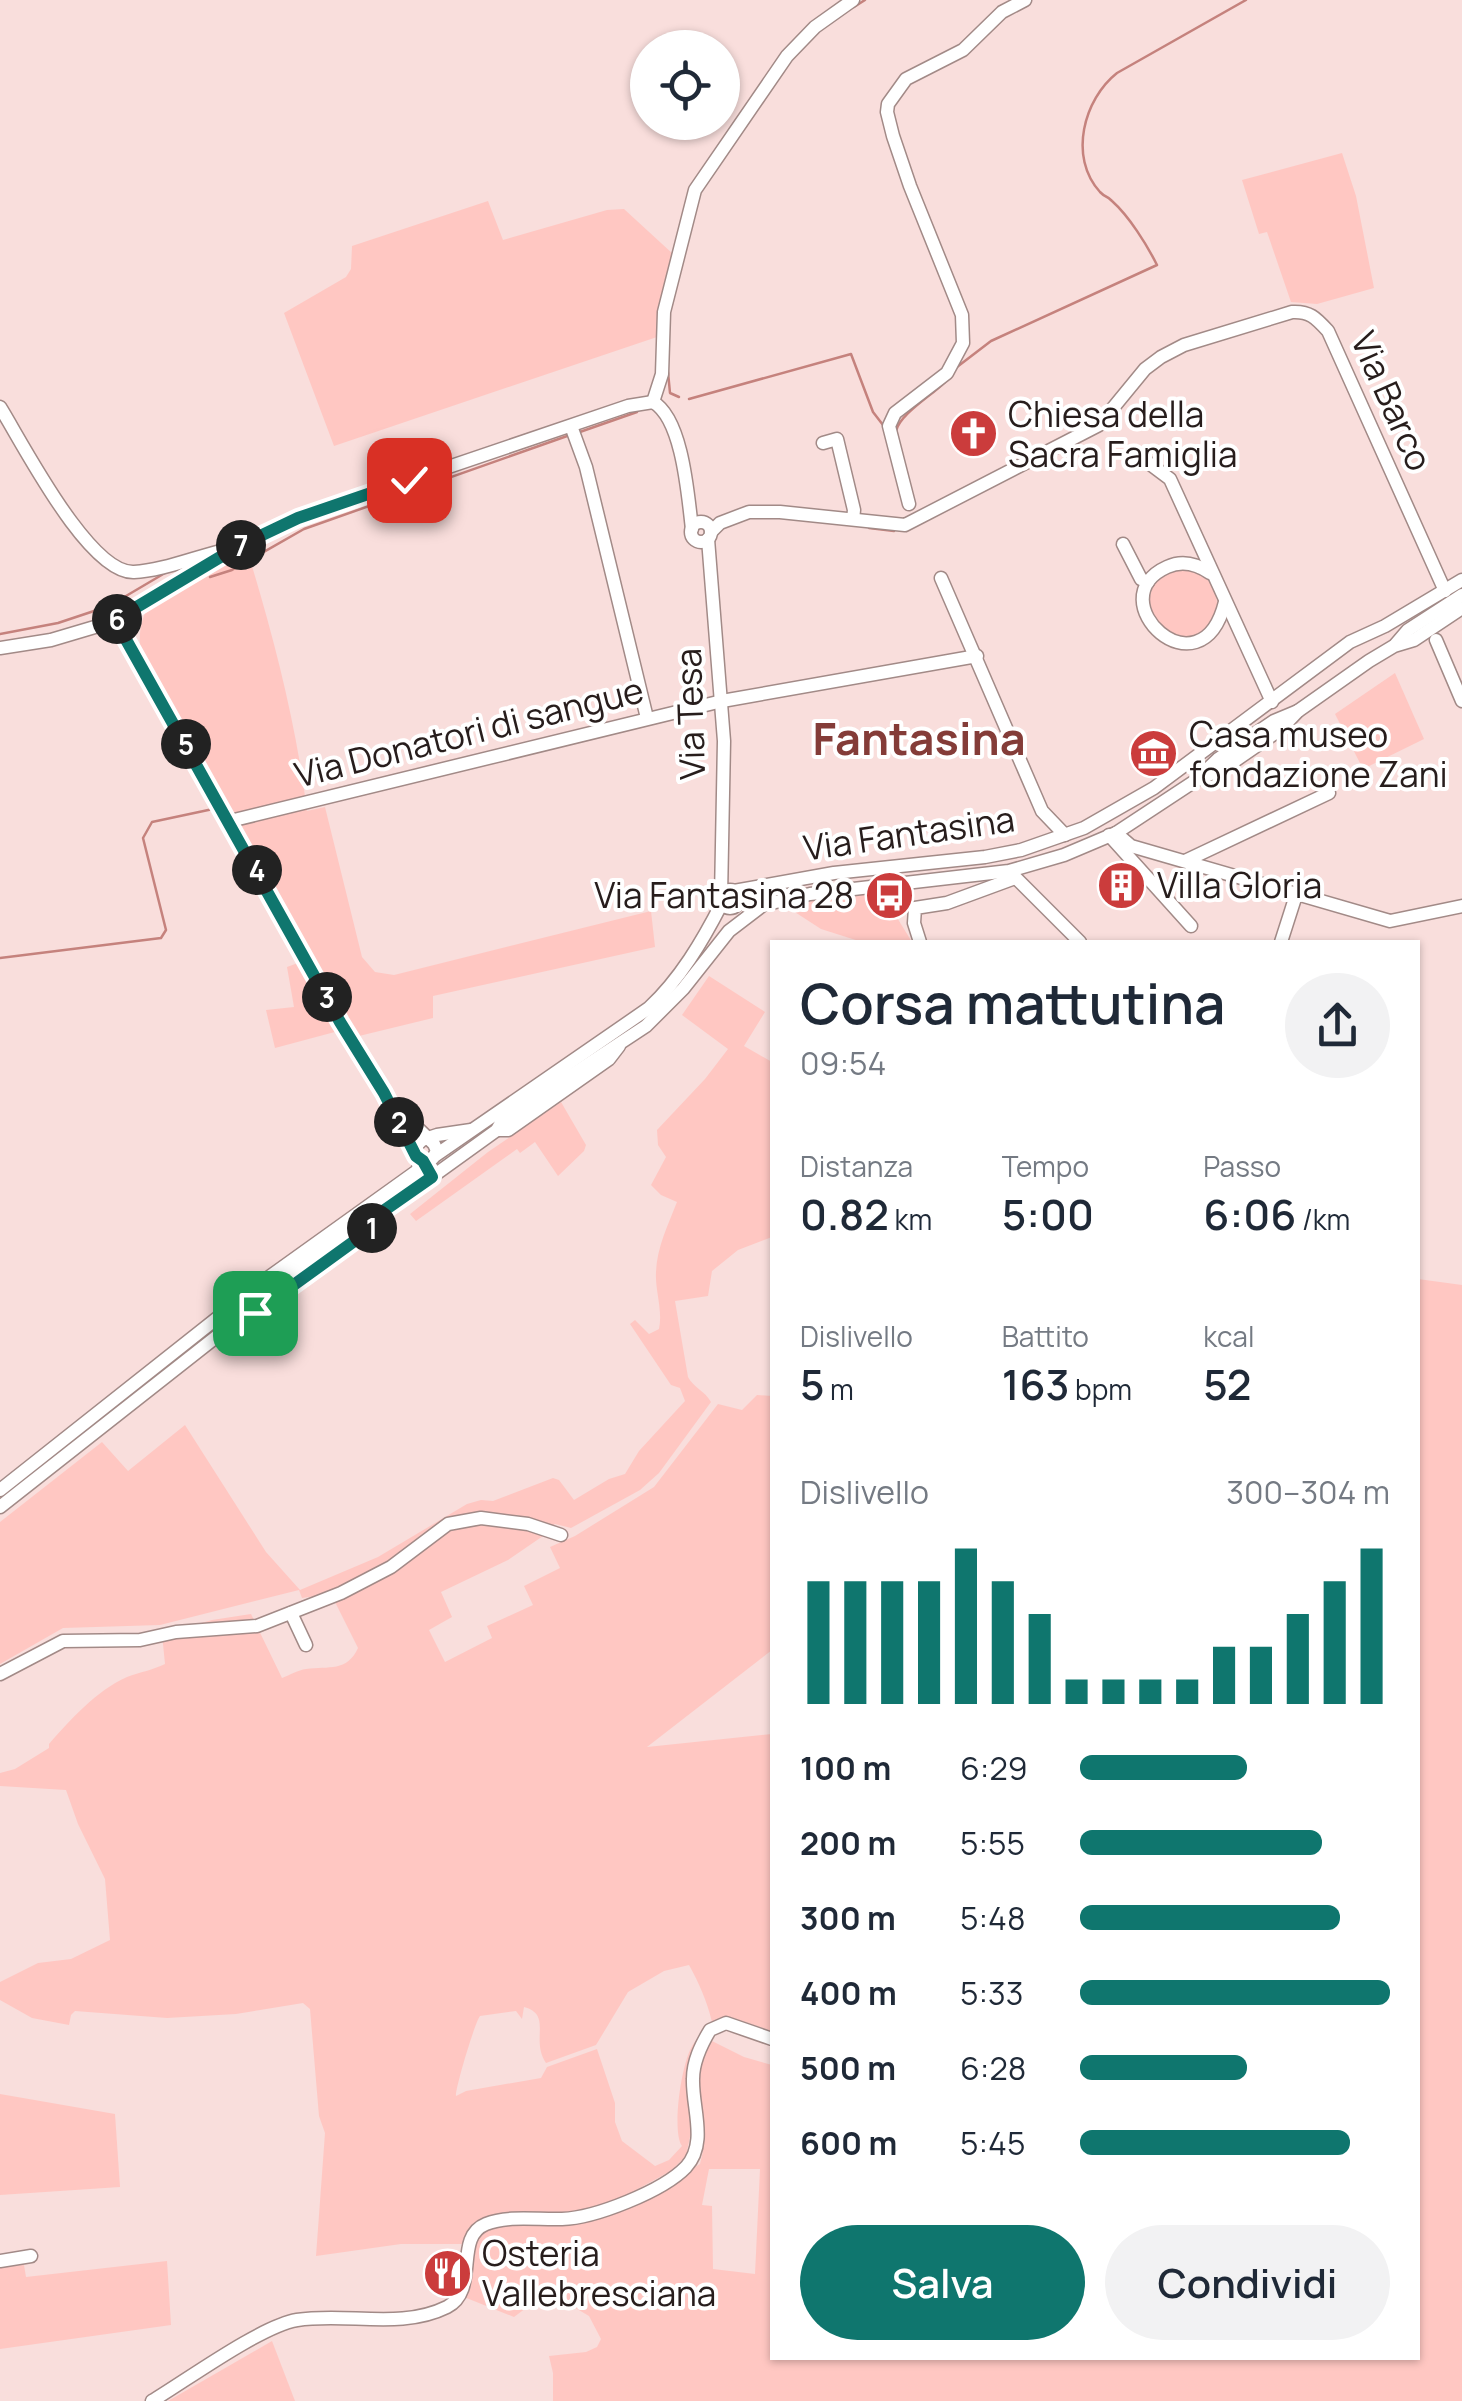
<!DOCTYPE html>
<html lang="it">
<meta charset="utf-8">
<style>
:root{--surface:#fff;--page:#f2f2f3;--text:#1f2937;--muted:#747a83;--accent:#0f766e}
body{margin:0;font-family:Manrope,sans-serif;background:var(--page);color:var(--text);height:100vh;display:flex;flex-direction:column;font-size:38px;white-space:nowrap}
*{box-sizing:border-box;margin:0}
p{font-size:32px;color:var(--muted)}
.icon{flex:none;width:55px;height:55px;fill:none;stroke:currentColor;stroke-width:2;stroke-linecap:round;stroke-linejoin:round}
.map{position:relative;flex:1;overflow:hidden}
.panel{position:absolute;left:770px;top:940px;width:650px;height:1420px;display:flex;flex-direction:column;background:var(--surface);border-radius:0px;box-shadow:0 2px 8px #0004}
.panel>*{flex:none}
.buttons{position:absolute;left:630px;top:30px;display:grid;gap:20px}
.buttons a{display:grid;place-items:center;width:110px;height:110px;border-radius:50%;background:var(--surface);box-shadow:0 2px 8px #0004;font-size:50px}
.pin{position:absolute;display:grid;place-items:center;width:85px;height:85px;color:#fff;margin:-42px;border-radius:20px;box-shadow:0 5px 15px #0006}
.km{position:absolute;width:50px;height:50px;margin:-25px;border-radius:50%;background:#222;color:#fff;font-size:28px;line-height:50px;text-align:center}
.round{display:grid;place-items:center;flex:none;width:105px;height:105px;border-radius:52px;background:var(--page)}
.head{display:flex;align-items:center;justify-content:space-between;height:170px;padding:0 30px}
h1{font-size:55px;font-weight:600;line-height:75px}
.figures{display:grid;grid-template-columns:repeat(3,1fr);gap:15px;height:170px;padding:10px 30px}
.figures div{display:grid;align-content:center}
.figures b{font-size:42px;font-weight:600}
.figures small{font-size:28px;font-weight:400}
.figures p{font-size:28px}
.chart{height:280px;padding:20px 30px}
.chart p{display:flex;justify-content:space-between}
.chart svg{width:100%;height:180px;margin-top:10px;stroke:var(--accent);stroke-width:6}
.cta{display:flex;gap:20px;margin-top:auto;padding:20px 30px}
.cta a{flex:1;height:115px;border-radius:60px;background:var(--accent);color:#fff;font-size:40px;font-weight:600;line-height:115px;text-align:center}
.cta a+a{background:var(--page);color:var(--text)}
ul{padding:0 30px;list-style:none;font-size:32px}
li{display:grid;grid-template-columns:160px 120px 1fr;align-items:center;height:75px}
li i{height:25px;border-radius:12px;background:var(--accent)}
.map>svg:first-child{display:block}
</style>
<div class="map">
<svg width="1462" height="2401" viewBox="0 0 1462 2401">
<rect width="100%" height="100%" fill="#f9dedc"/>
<g fill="#ffc7c2" fill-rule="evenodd">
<polygon points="1342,153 1356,196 1374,288 1317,304 1291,302 1267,232 1259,234 1242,180"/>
<polygon points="488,201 503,240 607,210 624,209 673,254 657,337 334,446 284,313 346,277 351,269 352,246"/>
<path d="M 248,553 C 274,638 296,723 307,811 L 325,807 L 362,957 L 375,972 L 394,975 L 651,911 L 655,947 L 433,996 L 433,1018 L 359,1036 L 346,1029 L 275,1048 L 266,1010 L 294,1007 L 287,967 L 306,960 L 142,662 C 139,643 138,629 146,611 Z"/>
<circle cx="1183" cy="603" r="34"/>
<polygon points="1395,673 1424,739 1363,769 1335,714"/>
<polygon points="872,893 883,895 912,942 862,942 821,929 784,905"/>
<path d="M 709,976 L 765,1012 L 744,1046 L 772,1062 L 772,1237 L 738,1250 L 712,1271 L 708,1296 L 675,1301 L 688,1377 C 693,1387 705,1391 711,1402 L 659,1473 L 640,1490 L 571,1528 L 555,1524 L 548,1528 L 543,1536 L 508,1560 L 441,1592 L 452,1617 L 429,1630 L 445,1662 L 492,1638 L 487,1626 L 533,1605 L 524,1586 L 560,1568 L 550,1547 L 575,1536 L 654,1487 L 718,1404 L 742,1410 L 757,1395 L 772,1396 L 772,1650 L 647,1747 L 772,1734 L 772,2031 L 730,2017 L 712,2022 C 707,2001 699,1983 689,1965 L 664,1971 L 628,1992 L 596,2045 L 546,2063 C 530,2039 553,2015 524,2007 L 522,2019 L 516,2011 L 480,2016 C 475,2022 455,2089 456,2096 L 466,2091 L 541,2078 L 547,2067 L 597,2049 L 615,2103 L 615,2122 L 622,2141 L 655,2166 L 669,2160 L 682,2146 C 671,2132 682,2055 695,2042 L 686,2076 L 691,2132 L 686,2156 L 671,2171 L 623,2197 L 628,2209 L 700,2164 L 703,2151 L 697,2073 L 710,2040 L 744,2057 L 772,2065 L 772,2358 L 1418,2358 L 1418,1279 L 1462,1285 L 1462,2401 L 553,2401 L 553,2373 L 549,2356 L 586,2352 L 597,2347 L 601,2339 L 589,2316 L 555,2296 L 538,2299 L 514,2317 L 464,2297 L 472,2249 L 491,2219 L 465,2244 L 401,2244 L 316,2256 L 325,2133 L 319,2116 L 310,2009 L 303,2003 L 236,2014 L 167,2018 L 75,2011 L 71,2015 L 69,2025 L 32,2018 L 0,2000 L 0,1982 L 38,1963 L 71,1959 L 110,1940 L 105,1879 L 78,1824 L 66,1790 L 0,1786 L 0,1773 L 15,1769 L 49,1748 L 49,1744 C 71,1719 96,1691 127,1677 C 140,1672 153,1670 165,1664 L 162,1634 L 212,1620 L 251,1614 L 282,1678 C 290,1675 298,1670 306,1669 C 329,1666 347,1672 358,1648 L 331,1594 L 302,1598 L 299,1590 L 160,1625 L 63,1628 L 0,1664 L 0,1522 L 102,1442 L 128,1471 L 185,1425 L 266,1552 L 300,1590 L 378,1557 L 467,1504 L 481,1500 L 493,1501 L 553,1478 L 559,1480 L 574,1500 L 609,1479 L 625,1474 L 639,1451 L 685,1401 L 680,1388 L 671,1385 L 630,1324 L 635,1320 L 649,1334 L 659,1329 C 663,1310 655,1291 656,1272 C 657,1247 668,1225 677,1202 L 661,1195 L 651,1185 L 666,1157 L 658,1145 L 657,1130 L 705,1079 L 728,1049 L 682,1015 ZM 709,2169 L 760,2169 L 755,2274 L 713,2269 L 712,2206 L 702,2205 Z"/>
<polygon points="561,1102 586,1145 584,1151 558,1176 535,1142 520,1153 517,1149 416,1221 410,1214 488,1152"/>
<polygon points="0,2094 115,2114 120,2187 0,2195"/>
<polygon points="167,2261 171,2325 0,2349 0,2267 24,2265 26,2277"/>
<polygon points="272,2341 295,2401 168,2401"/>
</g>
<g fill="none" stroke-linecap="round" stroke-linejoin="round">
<g stroke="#c5827d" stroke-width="2.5">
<polyline points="854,7 865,0"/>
<path d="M 957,367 L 991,341 L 1157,265 C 1147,245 1129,216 1112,201 C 1105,194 1107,199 1100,192 C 1068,157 1084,99 1117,73 L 1246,0"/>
<polyline points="668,372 670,393 679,397"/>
<polyline points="689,399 851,354 873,412 883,425"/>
<path d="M 896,431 C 900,414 931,396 945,382"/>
<polyline points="577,433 637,412"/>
<polyline points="869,528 894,531"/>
<polyline points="210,577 232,570 304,529 570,435"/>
<polyline points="0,634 58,623 109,606 165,573"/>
<polyline points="0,958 161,938 166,930 143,838 152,822 213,809"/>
</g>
<defs>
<g id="minor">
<polyline points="653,402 662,374 664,312 695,190 787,56 815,27 853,0"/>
<path d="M 653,402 C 683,419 688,497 692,529"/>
<path d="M 0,407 C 23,444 89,574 134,572 C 161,571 198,556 225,550"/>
<polyline points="571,426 586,467 647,718"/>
<polyline points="823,443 837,439 854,510 853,519"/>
<polyline points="1138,455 1170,479 1272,702"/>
<polyline points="909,504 889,426 895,413 947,373 963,343 962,315 910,186 893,136 887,112 888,104 906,79 963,50 1002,12 1025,0"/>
<circle cx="701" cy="532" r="10"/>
<path d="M 711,532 L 720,523 L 749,512 L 780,512 L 905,525 L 1099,425 L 1145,369 L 1161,357 L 1184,345 L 1292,312 C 1310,311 1316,318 1328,331 L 1445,591"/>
<polyline points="708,539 724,741 721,897"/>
<polyline points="1123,544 1141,579 1148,582"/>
<path d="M 1210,573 C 1197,564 1182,560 1167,567 C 1096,599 1201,699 1225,602"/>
<polyline points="941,578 1042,811 1065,835"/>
<polyline points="115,621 415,1151"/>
<polyline points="1436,640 1462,701"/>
<polyline points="1396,644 1408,630 1462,595"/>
<polyline points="0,648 51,640 115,621 237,547 298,518 628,406 653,402"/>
<polyline points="1206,776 1223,769 1281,729 1298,711 1369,661 1394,646 1414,640 1462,608"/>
<polyline points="230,821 722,701 977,656"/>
<polyline points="1116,833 1131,846 1390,921 1462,906"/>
<polyline points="1109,835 1191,926"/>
<polyline points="1185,861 1329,793"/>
<polyline points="1011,873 1080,942"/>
<circle cx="730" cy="899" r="9"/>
<polyline points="734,891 834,873 985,857 1021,850 1084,828 1154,788 1350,642 1385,626 1462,580"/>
<polyline points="920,942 914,923 915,908 947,903 1015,878"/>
<polyline points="1281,942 1297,892"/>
<polyline points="399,1110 434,1144 437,1151 433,1158"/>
<polyline points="497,1130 508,1130 609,1059 619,1046"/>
<path d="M 436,1155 L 649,1008 C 680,979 702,942 722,903"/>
<polyline points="416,1156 415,1147 422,1140 437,1135 471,1130"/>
<polyline points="244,1315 255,1313 371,1229 379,1215"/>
<polyline points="0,1490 269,1277 417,1171 421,1160"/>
<polyline points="0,1507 244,1315 248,1304 364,1219 379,1215 497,1130 502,1121 646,1026 683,989 729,931 763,905 810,894 1009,871 1064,855 1116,833 1195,781 1218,759 1274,721 1298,711"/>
<polyline points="291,1613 306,1645"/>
<polyline points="0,1674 63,1641 140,1640 176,1632 257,1626 341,1593 391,1567 448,1524 481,1518 528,1524 561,1535"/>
<polyline points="0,2261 31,2256"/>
<path d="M 152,2401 C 187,2380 261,2326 297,2320 C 346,2312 401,2330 447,2307 C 480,2290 453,2237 486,2224 C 508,2215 539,2220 562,2219 C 595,2218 663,2191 686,2167 C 708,2143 692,2108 693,2079 C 693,2061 701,2045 710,2030 L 726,2023 L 772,2039"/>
</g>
</defs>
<use href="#minor" stroke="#a28a87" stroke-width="15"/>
<use href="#minor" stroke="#fff" stroke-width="12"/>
</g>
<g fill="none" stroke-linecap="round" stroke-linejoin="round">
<defs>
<polyline id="route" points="255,1313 371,1229 379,1214 432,1177 423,1161 416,1156 384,1093 340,1022 115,620 237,547 298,518 409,480"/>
</defs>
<use href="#route" stroke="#fff" stroke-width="20"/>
<use href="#route" stroke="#0f766e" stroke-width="12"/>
</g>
<defs>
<symbol id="church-disc" viewBox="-11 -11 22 22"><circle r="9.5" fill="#cb3c3c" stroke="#fff"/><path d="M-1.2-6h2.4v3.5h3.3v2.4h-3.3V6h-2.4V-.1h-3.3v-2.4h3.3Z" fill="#fff"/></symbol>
<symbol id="museum-disc" viewBox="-11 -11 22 22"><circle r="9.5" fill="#cb3c3c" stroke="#fff"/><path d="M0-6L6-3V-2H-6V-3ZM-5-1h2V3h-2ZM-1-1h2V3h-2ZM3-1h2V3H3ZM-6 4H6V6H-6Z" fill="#fff"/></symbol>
<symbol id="building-disc" viewBox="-11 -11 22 22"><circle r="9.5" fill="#cb3c3c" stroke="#fff"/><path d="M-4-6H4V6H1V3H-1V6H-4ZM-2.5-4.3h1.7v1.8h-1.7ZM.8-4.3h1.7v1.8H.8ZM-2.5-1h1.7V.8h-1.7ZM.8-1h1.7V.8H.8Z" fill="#fff"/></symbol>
<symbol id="bus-disc" viewBox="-11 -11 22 22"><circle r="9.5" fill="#cb3c3c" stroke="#fff"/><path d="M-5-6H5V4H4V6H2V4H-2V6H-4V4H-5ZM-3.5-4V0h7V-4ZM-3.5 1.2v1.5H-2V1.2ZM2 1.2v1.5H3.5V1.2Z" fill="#fff"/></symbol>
<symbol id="restaurant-disc" viewBox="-11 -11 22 22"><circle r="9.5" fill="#cb3c3c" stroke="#fff"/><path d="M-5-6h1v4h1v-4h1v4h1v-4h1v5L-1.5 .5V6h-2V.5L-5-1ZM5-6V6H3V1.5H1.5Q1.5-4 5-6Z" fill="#fff"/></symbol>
</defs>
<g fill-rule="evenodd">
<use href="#church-disc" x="946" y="406" width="55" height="55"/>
<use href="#museum-disc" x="1126" y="726" width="55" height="55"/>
<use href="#building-disc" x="1094" y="858" width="55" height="55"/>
<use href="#bus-disc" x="862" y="868" width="55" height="55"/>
<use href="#restaurant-disc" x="420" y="2246" width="55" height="55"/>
</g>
<g text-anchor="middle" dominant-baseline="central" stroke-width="8" stroke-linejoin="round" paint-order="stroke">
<g font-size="35" fill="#271d1c" stroke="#fff">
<text transform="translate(1392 401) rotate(66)">Via Barco</text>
<text transform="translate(690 714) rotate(-92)">Via Tesa</text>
<text transform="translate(469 732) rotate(-14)">Via Donatori di sangue</text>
<text transform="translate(909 833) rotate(-8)">Via Fantasina</text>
</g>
<g font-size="35" fill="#271d1c" stroke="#fff" text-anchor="start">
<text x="1008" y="414">Chiesa della<tspan x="1008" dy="40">Sacra Famiglia</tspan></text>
<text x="1189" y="734">Casa museo<tspan x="1189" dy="40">fondazione Zani</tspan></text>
<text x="1157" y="885">Villa Gloria</text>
<text x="854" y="895" text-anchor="end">Via Fantasina 28</text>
<text x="482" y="2253">Osteria<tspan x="482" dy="40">Vallebresciana</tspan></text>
</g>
<g font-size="45" font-weight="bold" fill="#843c38" stroke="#fff">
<text x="919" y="738">Fantasina</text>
</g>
</g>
</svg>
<div class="buttons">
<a><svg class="icon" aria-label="locate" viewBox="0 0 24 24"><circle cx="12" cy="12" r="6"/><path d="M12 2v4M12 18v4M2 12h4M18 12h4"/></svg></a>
</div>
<div class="pin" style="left:255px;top:1313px;background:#1e9e55"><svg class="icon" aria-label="arrive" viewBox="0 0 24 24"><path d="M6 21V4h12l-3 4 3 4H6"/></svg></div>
<div class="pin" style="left:409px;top:480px;background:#d93025"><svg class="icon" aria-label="check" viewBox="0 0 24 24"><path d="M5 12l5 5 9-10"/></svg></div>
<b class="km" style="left:372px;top:1228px">1</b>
<b class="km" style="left:399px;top:1122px">2</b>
<b class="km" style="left:327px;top:997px">3</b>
<b class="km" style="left:257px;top:870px">4</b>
<b class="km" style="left:186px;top:744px">5</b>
<b class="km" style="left:117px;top:619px">6</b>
<b class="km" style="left:241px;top:545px">7</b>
<section class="panel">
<div class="head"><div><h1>Corsa mattutina</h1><p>09:54</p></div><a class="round"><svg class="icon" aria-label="share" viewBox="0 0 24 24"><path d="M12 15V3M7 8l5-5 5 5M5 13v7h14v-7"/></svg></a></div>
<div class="figures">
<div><p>Distanza</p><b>0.82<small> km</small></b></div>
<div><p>Tempo</p><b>5:00</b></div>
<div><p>Passo</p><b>6:06<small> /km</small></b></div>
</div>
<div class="figures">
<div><p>Dislivello</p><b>5<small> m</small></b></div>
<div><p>Battito</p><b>163<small> bpm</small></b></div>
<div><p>kcal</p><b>52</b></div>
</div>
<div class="chart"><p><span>Dislivello</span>300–304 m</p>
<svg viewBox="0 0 160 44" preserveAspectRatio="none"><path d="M5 44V14M15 44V14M25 44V14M35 44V14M45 44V6M55 44V14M65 44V22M75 44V38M85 44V38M95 44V38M105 44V38M115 44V30M125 44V30M135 44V22M145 44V14M155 44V6"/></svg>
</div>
<ul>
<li><b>100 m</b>6:29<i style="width:54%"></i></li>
<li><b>200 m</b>5:55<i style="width:78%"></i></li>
<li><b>300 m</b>5:48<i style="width:84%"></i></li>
<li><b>400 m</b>5:33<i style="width:100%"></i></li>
<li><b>500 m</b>6:28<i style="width:54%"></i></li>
<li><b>600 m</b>5:45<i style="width:87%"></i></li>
</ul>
<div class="cta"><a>Salva</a><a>Condividi</a></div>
</section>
</div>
